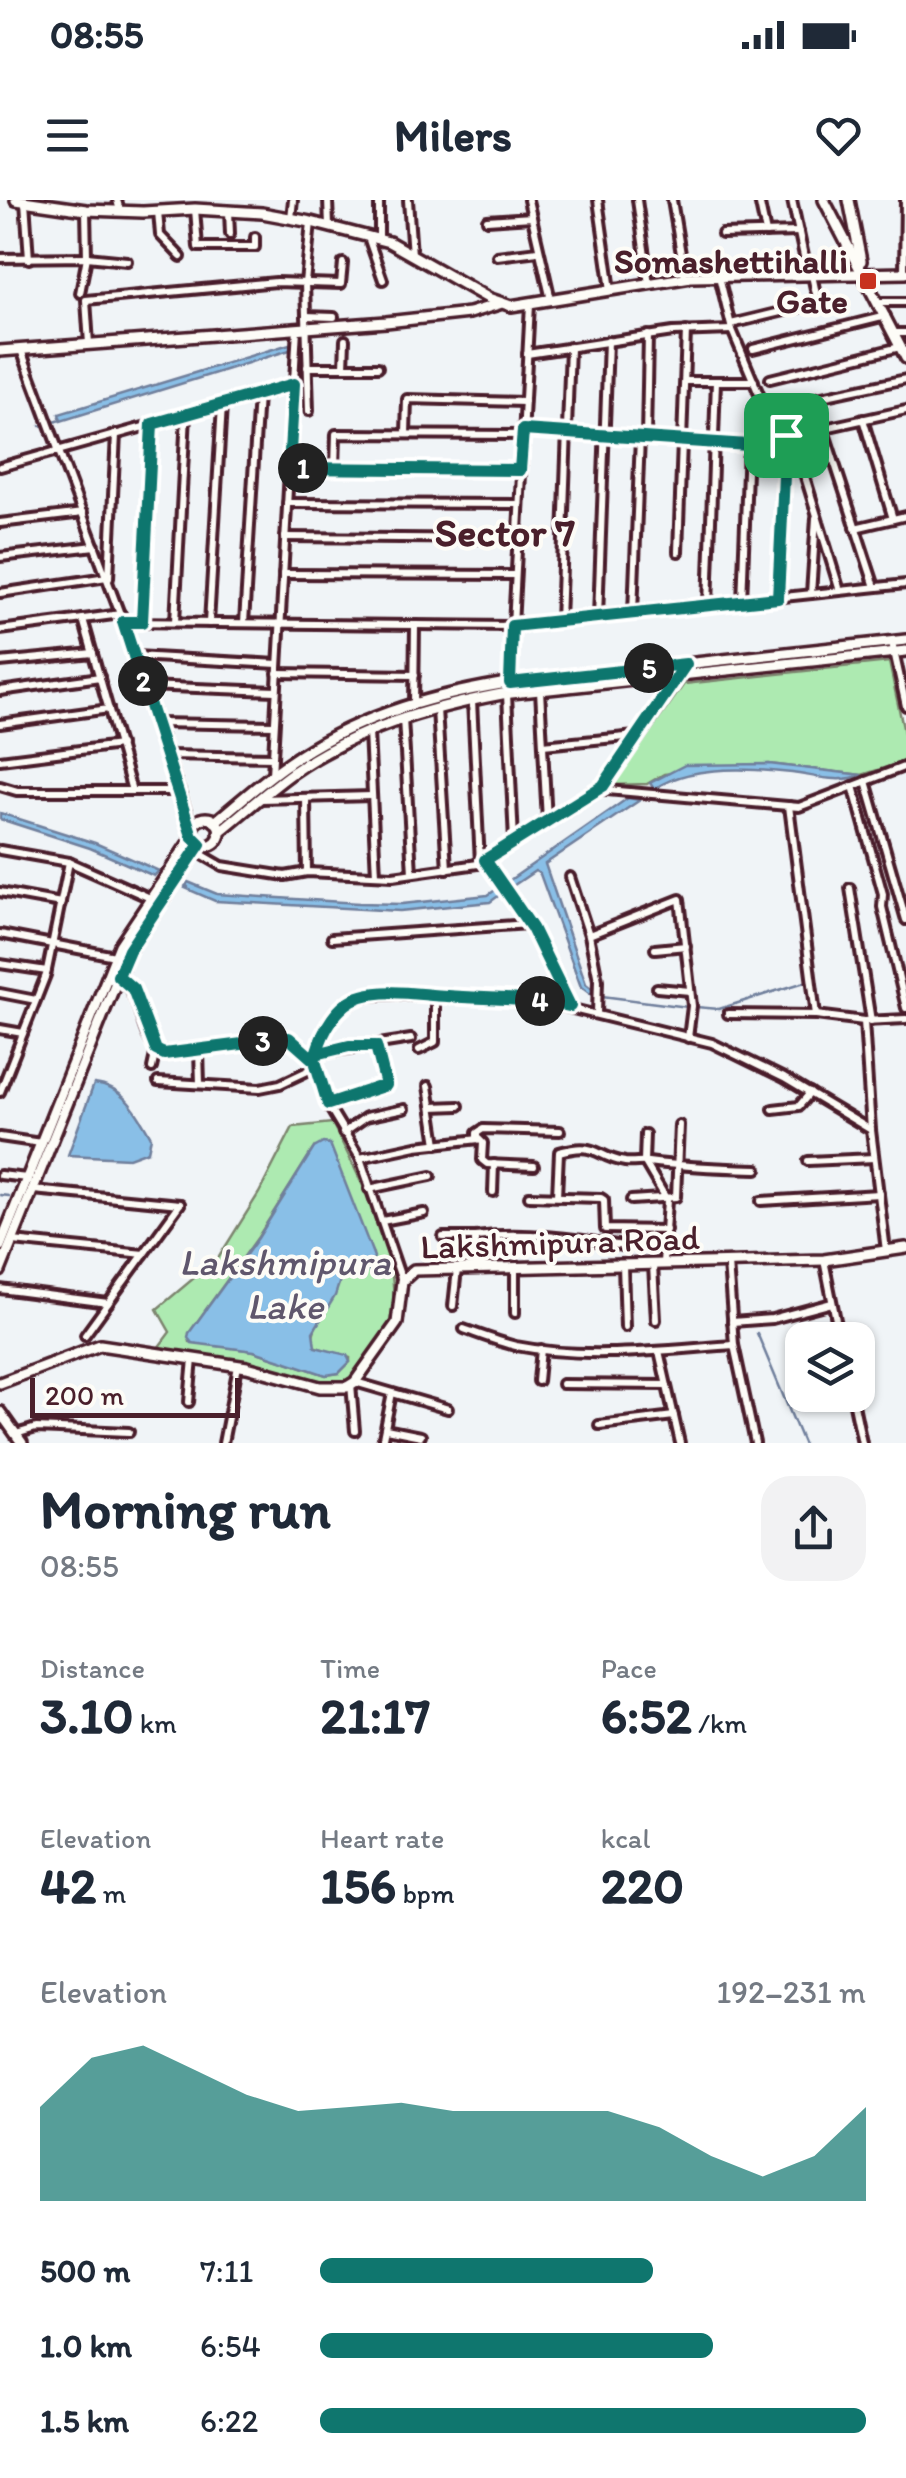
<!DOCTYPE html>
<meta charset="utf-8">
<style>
:root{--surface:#fff;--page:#f2f2f3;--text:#1f2937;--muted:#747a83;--accent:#0f766e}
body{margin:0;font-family:Itim,sans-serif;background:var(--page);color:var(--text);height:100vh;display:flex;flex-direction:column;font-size:38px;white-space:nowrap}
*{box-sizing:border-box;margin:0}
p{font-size:32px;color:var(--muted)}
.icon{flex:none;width:55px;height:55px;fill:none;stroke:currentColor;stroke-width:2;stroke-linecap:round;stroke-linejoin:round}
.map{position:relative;height:1243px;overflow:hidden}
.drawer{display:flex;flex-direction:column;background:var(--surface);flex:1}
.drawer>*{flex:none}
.fabs{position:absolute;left:785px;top:1122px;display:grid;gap:20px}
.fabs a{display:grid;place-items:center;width:90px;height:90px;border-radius:20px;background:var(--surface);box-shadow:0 2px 8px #0004;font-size:50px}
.scale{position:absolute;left:30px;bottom:25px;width:210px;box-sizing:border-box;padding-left:10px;border:5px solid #4a1f2b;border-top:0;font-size:28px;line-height:35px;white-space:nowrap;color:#4a1f2b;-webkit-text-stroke:8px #fdfcf7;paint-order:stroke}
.pin{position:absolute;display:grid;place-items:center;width:85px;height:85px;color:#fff;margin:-42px;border-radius:20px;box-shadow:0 5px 15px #0006}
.km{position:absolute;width:50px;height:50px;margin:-25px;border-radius:50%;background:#222;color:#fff;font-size:28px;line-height:50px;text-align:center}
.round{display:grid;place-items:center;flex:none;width:105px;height:105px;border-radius:30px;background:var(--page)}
.overview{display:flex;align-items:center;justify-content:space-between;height:170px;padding:0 40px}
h1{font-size:55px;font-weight:800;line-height:75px}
.figures{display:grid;grid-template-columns:repeat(3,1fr);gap:15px;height:170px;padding:10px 40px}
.figures div{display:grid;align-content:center}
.figures b{font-size:50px;font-weight:800}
.figures small{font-size:28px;font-weight:400}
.figures p{font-size:28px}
.chart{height:280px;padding:20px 40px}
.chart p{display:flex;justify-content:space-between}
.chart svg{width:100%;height:180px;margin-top:10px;fill:var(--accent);opacity:.7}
ul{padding:0 40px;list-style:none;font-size:32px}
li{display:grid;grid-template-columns:160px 120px 1fr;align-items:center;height:75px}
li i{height:25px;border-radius:12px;background:var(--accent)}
.status{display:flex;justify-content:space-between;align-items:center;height:70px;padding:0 50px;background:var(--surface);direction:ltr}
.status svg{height:28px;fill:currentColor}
header{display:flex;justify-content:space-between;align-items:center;height:130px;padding:0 40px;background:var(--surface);font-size:45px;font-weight:800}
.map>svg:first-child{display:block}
</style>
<div class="status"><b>08:55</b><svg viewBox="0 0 49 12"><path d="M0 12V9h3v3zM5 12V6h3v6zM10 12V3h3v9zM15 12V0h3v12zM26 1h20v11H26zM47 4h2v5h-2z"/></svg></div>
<header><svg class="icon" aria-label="menu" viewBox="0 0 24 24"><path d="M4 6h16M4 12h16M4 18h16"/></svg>Milers<svg class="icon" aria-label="heart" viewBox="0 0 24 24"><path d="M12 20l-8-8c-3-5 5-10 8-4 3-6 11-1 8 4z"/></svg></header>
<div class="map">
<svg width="906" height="1243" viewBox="0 0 906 1243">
<rect width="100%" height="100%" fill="#f0f4f7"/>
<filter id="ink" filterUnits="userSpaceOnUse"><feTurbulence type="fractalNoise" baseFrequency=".01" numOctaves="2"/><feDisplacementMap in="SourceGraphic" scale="20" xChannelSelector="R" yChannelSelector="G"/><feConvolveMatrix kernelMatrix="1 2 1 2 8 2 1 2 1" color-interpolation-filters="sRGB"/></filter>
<g filter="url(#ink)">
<g fill="#adeab1" stroke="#7c846e" stroke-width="2.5" fill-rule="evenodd">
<polygon points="889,462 906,542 906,561 862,575 769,564 664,574 647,584 612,585 684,484"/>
<path d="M 332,923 C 358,973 402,1056 392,1113 C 387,1142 365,1163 346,1184 L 314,1181 L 253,1163 L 158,1148 L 170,1132 L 157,1109 L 219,1057 L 259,993 L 293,927 ZM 314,948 L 373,1054 L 368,1070 L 340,1080 C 334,1104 310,1120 313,1146 L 350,1158 L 350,1162 L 339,1173 L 326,1175 L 254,1151 L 190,1142 L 189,1133 L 258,1037 Z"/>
</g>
<g fill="#89bfe7" stroke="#707f9c" stroke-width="2.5">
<polygon points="293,143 293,149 61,221 59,214"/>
<path d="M 769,564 L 862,575 C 839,584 816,576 792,573 C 751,568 688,565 654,589 L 650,583 L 685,565 Z"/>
<polygon points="628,598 640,600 545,664 586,784 595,791 594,797 581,787 540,674 535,671 511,687 507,682"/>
<polygon points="0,613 95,643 159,671 154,676 90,648 0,619"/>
<polygon points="188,682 217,694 359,703 402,704 488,695 497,689 501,694 490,702 400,711 215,701 185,688"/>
<path d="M 94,884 C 124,887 137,912 151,937 L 148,951 L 129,958 L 68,955 Z"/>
<polygon points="323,943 330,944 374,1057 368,1071 340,1080 335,1096 313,1132 315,1147 347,1155 350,1162 339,1173 326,1175 254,1151 192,1143 188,1138 189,1133 258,1038 314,948"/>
</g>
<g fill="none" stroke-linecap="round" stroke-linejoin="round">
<g stroke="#707f9c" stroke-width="2.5">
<polyline points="40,226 61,220"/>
<polyline points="168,678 188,687"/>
<polyline points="602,796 688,807"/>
<polyline points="696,807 719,809 808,781"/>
<polyline points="0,995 9,996"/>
<polyline points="757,1133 803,1243"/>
</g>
<defs>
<g id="street">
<polyline points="117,0 120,11"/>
<polyline points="328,0 329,26"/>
<polyline points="408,0 412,55"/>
<polyline points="528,0 551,100"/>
<polyline points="598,0 611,90"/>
<polyline points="637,0 649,84"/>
<polyline points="672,0 685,78"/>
<polyline points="759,0 766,33"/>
<polyline points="792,0 808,75"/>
<polyline points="25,1 29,59"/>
<polyline points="195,9 198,47 255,47 255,37"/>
<polyline points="158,11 160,35 181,57"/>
<polyline points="229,11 230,34"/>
<polyline points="291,18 293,0"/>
<polyline points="487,20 532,17"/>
<polyline points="722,34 799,32"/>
<polyline points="368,37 383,80"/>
<polyline points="379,39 379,0"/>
<polyline points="497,56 538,51"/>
<polyline points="0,58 87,57 127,61"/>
<polyline points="904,73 905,0"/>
<polyline points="719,76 732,130 777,237"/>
<polyline points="80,93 87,57 86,10"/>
<polyline points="879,102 906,102"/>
<polyline points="306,116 334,117"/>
<polyline points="731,124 818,103 812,75"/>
<polyline points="895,133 906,133"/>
<polyline points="89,144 86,100 276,82 341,84 343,63"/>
<polyline points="753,149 886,116"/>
<polyline points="21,150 123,422 192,628"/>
<polyline points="527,154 673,132 732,130"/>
<polyline points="307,167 378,167"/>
<polyline points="344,167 345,140"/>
<polyline points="770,179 900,147"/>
<polyline points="685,181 754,181"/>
<polyline points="779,206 906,179"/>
<polyline points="309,211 305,83 311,22"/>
<polyline points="863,219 893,319"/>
<polyline points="823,227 875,387"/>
<polyline points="523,230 748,245 906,210"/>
<polyline points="406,234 407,199 524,202"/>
<polyline points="792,234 840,391"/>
<polyline points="646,238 648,135"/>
<polyline points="0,267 294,185"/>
<polyline points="289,268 521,270"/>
<polyline points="335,268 336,234 522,235"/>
<polyline points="287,303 519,304"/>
<polyline points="0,323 83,313"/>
<polyline points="855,328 906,316"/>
<polyline points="285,337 517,339"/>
<polyline points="678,352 686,131"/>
<polyline points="0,357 95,346"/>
<polyline points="283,374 515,375"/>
<polyline points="109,378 116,234"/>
<polyline points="0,393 107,377"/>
<polyline points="811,394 816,318"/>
<polyline points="778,398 787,235"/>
<polyline points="742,402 748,245"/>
<polyline points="708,405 716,181"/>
<polyline points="633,413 640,237"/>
<polyline points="598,417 608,141"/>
<polyline points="83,419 132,591"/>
<polyline points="560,421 570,147"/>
<polyline points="123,422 512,426 906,384"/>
<polyline points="142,422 152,224"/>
<polyline points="175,422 186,215"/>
<polyline points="209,423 222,205"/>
<polyline points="244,423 258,195"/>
<polyline points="0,430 121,414"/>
<polyline points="892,442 906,506"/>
<polyline points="135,456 278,464"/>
<polyline points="0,462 93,453"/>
<polyline points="277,473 415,475"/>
<polyline points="510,483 530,104"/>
<polyline points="145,486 276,491"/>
<polyline points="540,490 547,621"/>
<polyline points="0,491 100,477"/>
<polyline points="507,494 514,641"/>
<polyline points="472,501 480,663"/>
<polyline points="414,504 415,425"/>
<polyline points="437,509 447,669"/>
<polyline points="403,518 412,673"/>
<polyline points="157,523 274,525"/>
<polyline points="0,524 109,509"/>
<polyline points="369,532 376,675"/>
<polyline points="543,545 636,536"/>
<polyline points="168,555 273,557"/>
<polyline points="0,560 120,545"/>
<polyline points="272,575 297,128"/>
<polyline points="866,581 906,720"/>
<polyline points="0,586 17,591 180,591"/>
<polyline points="853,586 883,694 882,707 906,808"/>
<polyline points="596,589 799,607 906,566"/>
<polyline points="306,598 307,672"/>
<polyline points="261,599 372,596"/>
<polyline points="789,606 816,815"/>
<polyline points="0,650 69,662 150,698"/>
<polyline points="196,651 222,666 285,676 307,672 393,676 478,664 603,585 680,474"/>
<polyline points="485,660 531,728 569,805"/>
<polyline points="570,677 589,735"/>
<polyline points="850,688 871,821"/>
<polyline points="0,692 61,703"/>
<polyline points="0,734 115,756"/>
<polyline points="332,738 529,724"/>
<polyline points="655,749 686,746"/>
<polyline points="0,764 47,771"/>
<path d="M 118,776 C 145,799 137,833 160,853 L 289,838 L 314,860"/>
<polyline points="657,788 690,791"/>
<polyline points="0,793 36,800"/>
<polyline points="597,813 598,780 589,735 680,699 692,806 688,838"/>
<polyline points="728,814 816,815 864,821 906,819"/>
<polyline points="864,821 871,930 886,1051"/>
<polyline points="0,829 23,833"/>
<polyline points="199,850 200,884"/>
<polyline points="419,850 435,842 435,795"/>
<polyline points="316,854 411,839"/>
<polyline points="152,868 156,850"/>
<polyline points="158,882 260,888 280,884 316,867"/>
<polyline points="428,886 437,944"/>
<polyline points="0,892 46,775 69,662"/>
<polyline points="329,904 385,887 376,846"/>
<polyline points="432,907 459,906"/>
<polyline points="773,909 799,906 810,893"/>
<polyline points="343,933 366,917 404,909"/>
<polyline points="645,934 644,961 667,1000 663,1063"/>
<polyline points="0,937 41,943"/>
<polyline points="477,939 477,933 483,929 560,931"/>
<polyline points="360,958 416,946 479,939 483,943 482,960 487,964 534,966"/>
<polyline points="808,961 874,958"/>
<polyline points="0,975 27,978"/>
<polyline points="369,989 431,976"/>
<polyline points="33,990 180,1004"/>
<polyline points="493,992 494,964"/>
<polyline points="529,996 601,998 604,1000 605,1029 666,1030"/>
<path d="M 557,996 L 559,952 C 599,941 594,957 625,962 C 633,963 641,961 648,962 C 685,967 720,968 757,969"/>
<polyline points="631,1000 676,997 679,925"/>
<polyline points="761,1001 879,994"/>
<polyline points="382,1021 424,1013"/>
<polyline points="443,1037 475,1037"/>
<polyline points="13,1041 144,1054"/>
<polyline points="824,1060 840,1140"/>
<polyline points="728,1063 734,1145 755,1243"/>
<polyline points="623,1065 625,1127"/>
<polyline points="653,1065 656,1120"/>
<polyline points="515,1068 515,1113"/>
<path d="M 475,1069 L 475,1037 C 524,1031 574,1038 623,1046"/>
<polyline points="402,1081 360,958 331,910 316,867 316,854 328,825 342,808 361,796 401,794 536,800 712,843 784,878 871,930"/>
<polyline points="0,1089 108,1103"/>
<polyline points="453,1106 457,1069"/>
<polyline points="732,1122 772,1119 832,1103"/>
<path d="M 464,1129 C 481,1135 499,1142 516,1146 C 587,1160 663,1150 734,1145"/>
<polyline points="85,1135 180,1004"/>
<polyline points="659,1151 680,1243"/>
<polyline points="538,1181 541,1149"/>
<polyline points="355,1182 448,1209"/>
<polyline points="351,1184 355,1231"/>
<polyline points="562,1184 666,1185"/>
<polyline points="852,1195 862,1243"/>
<polyline points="189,1202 193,1159"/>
<polyline points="599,1225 674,1216"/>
<polyline points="386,1229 421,1236"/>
<polyline points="16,1234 36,1228 129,1232"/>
<polyline points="223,1243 238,1166"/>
<polyline points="382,1243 392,1193"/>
</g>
<g id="secondary">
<polyline points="16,0 86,10 143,12 195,9 262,13 311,22 389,42 488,98 511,106 691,77 906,73"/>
<polyline points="824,0 906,158"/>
<polyline points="849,0 861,61"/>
<polyline points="0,151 386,122 469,113 499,104"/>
<circle cx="206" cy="632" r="14"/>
<path d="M 215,622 C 239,602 262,581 287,564 C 351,519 425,497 501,484 L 906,440"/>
<path d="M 219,632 C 244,612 267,591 292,573 C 355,529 428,508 502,494 L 906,451"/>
<polyline points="0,1046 120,745 193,636"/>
<polyline points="0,1071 129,750 200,644"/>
<polyline points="0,1183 100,1145 247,1167 320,1187 347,1187 355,1182 397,1123 402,1081 414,1070 824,1060 906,1048"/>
<polyline points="0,1212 22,1243"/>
</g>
</defs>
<use href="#street" stroke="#4a1f2b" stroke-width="14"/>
<use href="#secondary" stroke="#4a1f2b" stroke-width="16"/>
<use href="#street" stroke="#fdfcf7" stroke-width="6"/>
<use href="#secondary" stroke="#fdfcf7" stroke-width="9"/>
</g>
</g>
<g fill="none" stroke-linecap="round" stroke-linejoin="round" filter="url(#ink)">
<defs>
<path id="route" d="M 294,184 L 289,268 L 520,270 L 523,230 L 748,245 L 786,235 L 778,398 L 512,426 L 510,483 L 686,464 L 603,586 L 485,660 L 532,728 L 570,806 C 529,798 488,799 447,796 C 421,795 388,788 362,796 C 337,803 323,831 316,854 L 349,846 L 376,846 L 386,885 L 328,904 L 315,861 L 289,838 L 164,854 L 156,850 L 133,789 L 118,776 L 129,750 L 200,644 L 192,636 L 123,422 L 142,422 L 152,224 Z"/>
</defs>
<use href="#route" stroke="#fff" stroke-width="20"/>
<use href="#route" stroke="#0f766e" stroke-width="12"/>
</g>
<rect fill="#c8321e" stroke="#fdfcf7" stroke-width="4" x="858" y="71" width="20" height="20" rx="5"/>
<g text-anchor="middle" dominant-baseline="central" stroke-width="8" stroke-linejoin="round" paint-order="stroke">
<g font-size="35" font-weight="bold" fill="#4a1f2b" stroke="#fdfcf7" text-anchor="end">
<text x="848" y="61">Somashettihalli<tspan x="848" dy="40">Gate</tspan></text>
</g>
<g font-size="35" fill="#4a1f2b" stroke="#fdfcf7">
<text transform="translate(560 1042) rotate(-2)">Lakshmipura Road</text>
</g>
<g font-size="38" font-style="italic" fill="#60576d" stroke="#fdfcf7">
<text x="285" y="1062">Lakshmipura<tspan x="285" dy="44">Lake</tspan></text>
</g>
<g font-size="40" font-weight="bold" fill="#4a1f2b" stroke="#fdfcf7">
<text x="505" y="332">Sector 7</text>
</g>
</g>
</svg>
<div class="fabs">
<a><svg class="icon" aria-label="layers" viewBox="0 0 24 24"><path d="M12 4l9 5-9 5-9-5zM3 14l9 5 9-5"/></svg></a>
</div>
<div class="scale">200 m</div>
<div class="pin" style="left:786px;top:235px;background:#1e9e55"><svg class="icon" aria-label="arrive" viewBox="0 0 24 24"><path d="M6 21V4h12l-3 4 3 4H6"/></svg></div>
<b class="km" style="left:303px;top:268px">1</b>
<b class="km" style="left:143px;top:481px">2</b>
<b class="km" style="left:263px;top:841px">3</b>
<b class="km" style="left:540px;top:801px">4</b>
<b class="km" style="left:649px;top:468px">5</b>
</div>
<section class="drawer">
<div class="overview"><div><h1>Morning run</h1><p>08:55</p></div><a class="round"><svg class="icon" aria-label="share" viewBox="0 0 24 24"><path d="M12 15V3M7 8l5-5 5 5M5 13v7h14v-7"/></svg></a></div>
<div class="figures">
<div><p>Distance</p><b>3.10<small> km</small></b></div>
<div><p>Time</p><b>21:17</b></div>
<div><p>Pace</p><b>6:52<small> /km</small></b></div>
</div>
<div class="figures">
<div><p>Elevation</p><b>42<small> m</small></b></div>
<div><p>Heart rate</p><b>156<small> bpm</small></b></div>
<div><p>kcal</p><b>220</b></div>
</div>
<div class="chart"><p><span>Elevation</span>192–231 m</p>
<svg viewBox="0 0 160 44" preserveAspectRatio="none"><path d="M0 44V21L10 9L20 6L30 12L40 18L50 22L60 21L70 20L80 22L90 22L100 22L110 22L120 26L130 33L140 38L150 33L160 21V44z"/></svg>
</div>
<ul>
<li><b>500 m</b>7:11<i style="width:61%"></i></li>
<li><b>1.0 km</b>6:54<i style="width:72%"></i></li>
<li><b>1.5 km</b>6:22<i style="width:100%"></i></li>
</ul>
</section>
